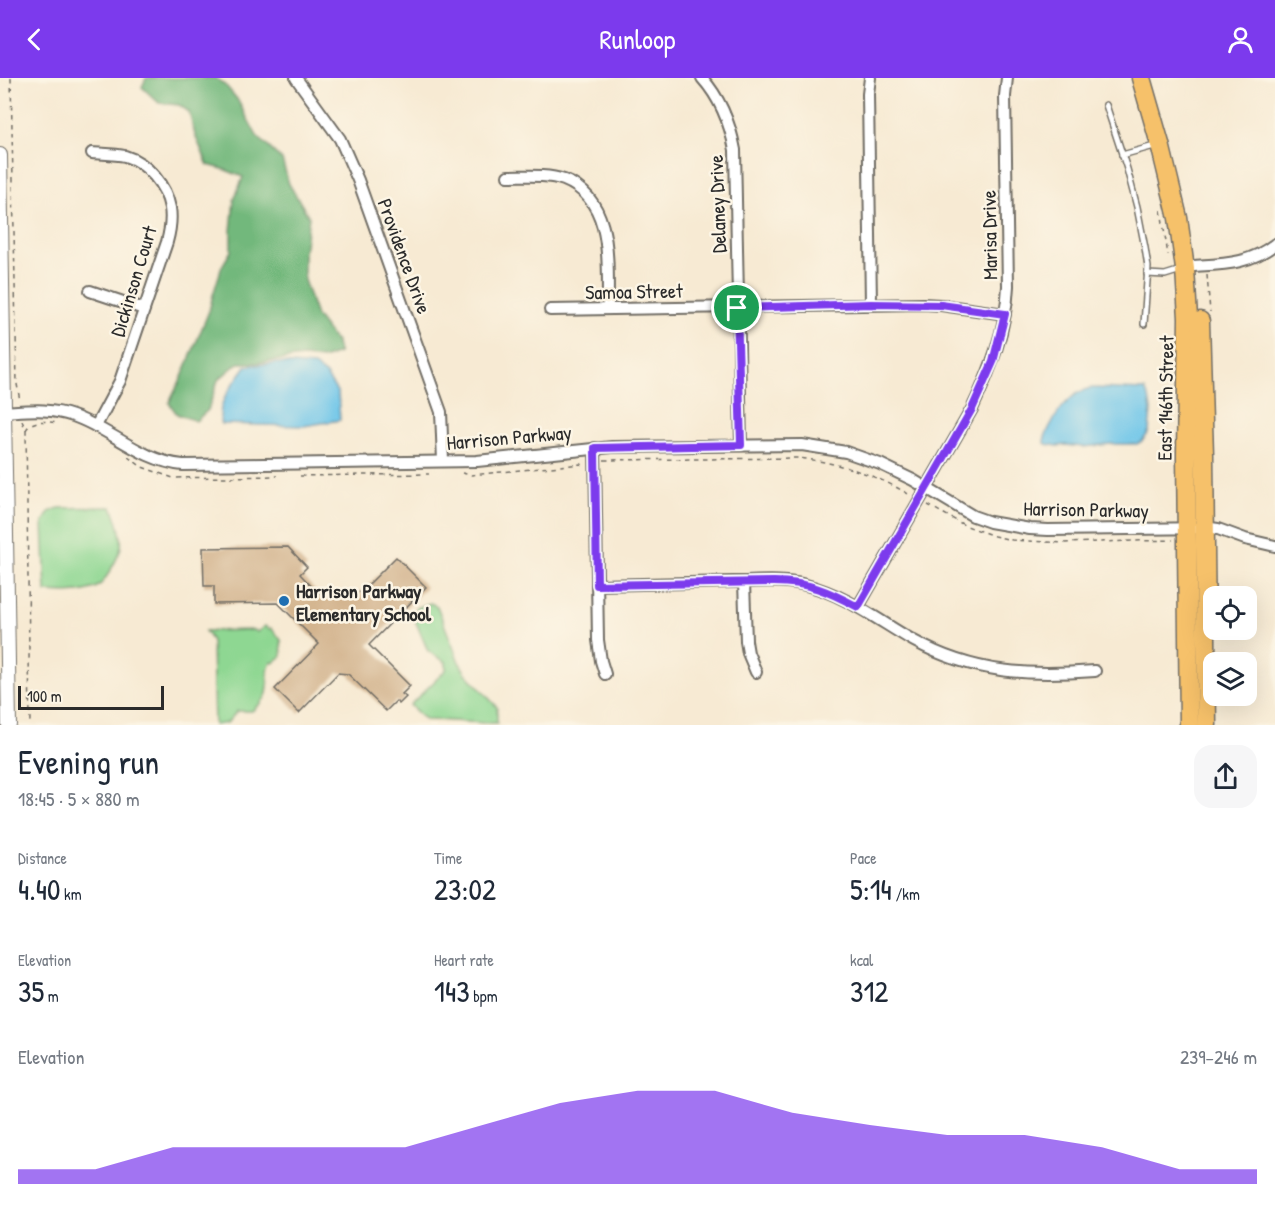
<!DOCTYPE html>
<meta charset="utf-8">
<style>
:root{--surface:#fff;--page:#f6f6f7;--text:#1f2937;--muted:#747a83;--accent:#7c3aed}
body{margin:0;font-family:"Patrick Hand",sans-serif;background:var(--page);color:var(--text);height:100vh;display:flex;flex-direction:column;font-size:22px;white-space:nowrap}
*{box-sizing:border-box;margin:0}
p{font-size:20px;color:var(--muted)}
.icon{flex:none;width:33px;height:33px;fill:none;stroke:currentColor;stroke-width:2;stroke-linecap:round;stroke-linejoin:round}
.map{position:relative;height:647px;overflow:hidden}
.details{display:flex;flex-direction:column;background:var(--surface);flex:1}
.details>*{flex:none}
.buttons{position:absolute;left:1203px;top:508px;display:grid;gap:12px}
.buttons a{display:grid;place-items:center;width:54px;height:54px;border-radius:12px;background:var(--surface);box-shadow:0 6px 24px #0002;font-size:30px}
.scale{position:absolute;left:18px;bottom:15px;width:146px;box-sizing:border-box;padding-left:6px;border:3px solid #2b2b2b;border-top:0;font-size:16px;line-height:21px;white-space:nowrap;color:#2b2b2b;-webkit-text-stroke:4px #fcf5e5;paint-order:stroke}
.pin{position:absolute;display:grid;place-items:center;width:51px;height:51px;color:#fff;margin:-26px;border:3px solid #fff;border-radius:50%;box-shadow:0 2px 6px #0007}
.round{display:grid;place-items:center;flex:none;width:63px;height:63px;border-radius:18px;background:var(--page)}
.headline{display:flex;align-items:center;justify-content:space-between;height:102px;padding:0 18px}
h1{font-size:33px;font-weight:600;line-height:45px}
.figures{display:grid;grid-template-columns:repeat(3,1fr);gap:9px;height:102px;padding:6px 18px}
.figures div{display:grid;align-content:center}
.figures b{font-size:30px;font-weight:600}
.figures small{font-size:16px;font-weight:400}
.figures p{font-size:16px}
.chart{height:168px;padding:12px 18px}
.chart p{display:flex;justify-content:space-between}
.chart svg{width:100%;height:108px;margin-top:6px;fill:var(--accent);opacity:.7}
header{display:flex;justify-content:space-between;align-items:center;height:78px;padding:0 18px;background:var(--accent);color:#fff;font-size:27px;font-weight:600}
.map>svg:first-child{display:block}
</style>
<header><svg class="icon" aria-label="back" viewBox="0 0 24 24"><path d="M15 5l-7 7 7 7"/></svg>Runloop<svg class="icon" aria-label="person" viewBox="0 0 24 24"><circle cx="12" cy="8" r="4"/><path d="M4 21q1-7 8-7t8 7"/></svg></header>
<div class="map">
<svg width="1275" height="647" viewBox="0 0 1275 647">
<rect width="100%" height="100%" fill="#fcf5e5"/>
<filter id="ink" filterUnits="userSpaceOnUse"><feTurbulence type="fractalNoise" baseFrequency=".0167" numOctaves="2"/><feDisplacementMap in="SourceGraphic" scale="12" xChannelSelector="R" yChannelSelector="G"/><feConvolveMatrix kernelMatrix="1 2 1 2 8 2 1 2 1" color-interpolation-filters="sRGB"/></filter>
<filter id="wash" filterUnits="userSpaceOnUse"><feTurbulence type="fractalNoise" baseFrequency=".008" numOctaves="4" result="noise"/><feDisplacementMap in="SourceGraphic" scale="24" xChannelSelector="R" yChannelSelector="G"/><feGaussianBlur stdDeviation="1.35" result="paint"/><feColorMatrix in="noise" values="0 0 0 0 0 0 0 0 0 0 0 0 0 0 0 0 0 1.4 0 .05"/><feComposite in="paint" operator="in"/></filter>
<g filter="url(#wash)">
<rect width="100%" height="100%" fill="#f7ead3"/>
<g fill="#8ed792" stroke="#5c815e" stroke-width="1.5">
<path d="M 112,429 C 116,437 123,460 121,469 C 119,478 105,505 97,509 C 82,516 62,515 46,514 L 43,445 L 49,434 L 59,430 Z"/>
<path d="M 430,525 L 437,528 L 459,584 L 465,594 L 497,629 L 497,645 C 472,645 449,642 425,642 L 410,627 L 446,592 L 446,584 L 428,573 L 413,537 L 417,530 Z"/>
<path d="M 265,548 L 268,551 L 271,550 L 281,562 L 282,578 L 273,585 L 271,584 C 264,596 271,608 266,618 C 263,624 256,629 252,633 L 237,633 L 227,645 L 214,647 L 212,563 L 205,553 L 254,552 L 257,554 Z"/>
</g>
<polygon fill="#72b87c" stroke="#4e7254" stroke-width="1.5" points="146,0 216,0 227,9 237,21 257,58 282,82 289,106 309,139 304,174 304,202 316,238 336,264 339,275 323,281 303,279 256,285 238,285 218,302 208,332 196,343 177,336 169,325 182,299 209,233 213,217 222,188 231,173 231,153 234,122 243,99 223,91 208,87 195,57 189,34 179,27 159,25 142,9"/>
<g fill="#6bc4e9" stroke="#4b788a" stroke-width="1.5">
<path d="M 279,285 L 314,288 L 326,297 L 338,315 L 340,342 L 304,348 L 221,346 C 216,323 234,306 246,288 Z"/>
<path d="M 1093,310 L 1145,312 L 1149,319 L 1151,332 L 1149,353 L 1147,357 L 1142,363 L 1137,366 L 1110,366 L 1083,369 L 1066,367 L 1058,368 L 1046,366 L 1044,363 L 1045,359 C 1053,340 1070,312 1093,310 Z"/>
</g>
<g id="blocks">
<polygon fill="#d3b48e" points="288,469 307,489 300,496 318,515 361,514 396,479 426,509 369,567 410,608 402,616 406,619 399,626 396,623 386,633 348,596 338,595 299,635 275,611 319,566 278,525 214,526 214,508 204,508 203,470"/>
</g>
</g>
<g filter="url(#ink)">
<use href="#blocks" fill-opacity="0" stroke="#726e66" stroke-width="1.5"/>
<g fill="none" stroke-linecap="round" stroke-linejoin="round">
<defs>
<g id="service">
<polyline points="1106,27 1127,91 1137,129 1145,170 1148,189 1144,246"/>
<polyline points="1122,77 1158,67"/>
<polyline points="1147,196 1165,197 1181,192"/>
</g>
<g id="minor">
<polyline points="296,0 340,61 358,102 441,334 443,383"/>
<path d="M 702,0 C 720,20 730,45 735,72 L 741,367"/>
<polyline points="870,0 868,16 871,226"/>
<path d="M 92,75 C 103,76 115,76 125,78 C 148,85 166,108 170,130 C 172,142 170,153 167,164 L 120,303 L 96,348"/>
<path d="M 508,98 C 526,98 547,96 564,102 C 615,122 607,187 608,231"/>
<path d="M 1194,188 C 1225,186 1250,186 1275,166"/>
<polyline points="90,213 144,231"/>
<polyline points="550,232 923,226 941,227 1005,236"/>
<path d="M 0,334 C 25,333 49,329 73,338 C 111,351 141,383 183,387 L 477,383 L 612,369 L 802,367 L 846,374 L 880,386 L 913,402 L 973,438 L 990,444 L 1030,451 L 1048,452 L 1211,450 L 1218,451 L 1245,461 L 1275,468"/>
<polyline points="595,370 598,562 601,583 605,596"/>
<polyline points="744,504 746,563 748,575 756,594"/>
<path d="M 597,507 C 643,506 688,505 733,504 C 757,504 783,501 806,507 C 846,517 879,543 914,563 C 974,596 1029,598 1095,593"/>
<path d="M 858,529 L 972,331 C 991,291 1006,252 1008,208 L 1005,18 L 1007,0"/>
</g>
<polyline id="tertiary" points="0,77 9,647"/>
<g id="primary">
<polyline points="1141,0 1160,66 1178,140 1185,191 1188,240 1186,377 1189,647"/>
<polyline points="1200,243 1204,377 1207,647"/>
</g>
</defs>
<use href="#service" stroke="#726e66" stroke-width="8"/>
<use href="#minor" stroke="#726e66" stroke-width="14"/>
<use href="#tertiary" stroke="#726e66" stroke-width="16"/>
<use href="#primary" stroke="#726e66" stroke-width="21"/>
<g stroke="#726e66" stroke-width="1.5" stroke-dasharray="4.5 4.5" stroke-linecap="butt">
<polyline points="11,0 17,306 20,323"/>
<polyline points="1161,132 1168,177"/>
<polyline points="1207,197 1210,234"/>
<polyline points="22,343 26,352 30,647"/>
<path d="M 26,352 C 32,341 46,343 57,345"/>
<polyline points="128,379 142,389 173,400 277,398"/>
<path d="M 604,382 L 799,380 C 839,385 875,396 910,417"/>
<polyline points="462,395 471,397 581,386 585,388"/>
<polyline points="300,398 429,396"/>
<polyline points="928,427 964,447 994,458 1012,462 1062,465 1173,462"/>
</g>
<use href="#service" stroke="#fff" stroke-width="5"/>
<use href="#minor" stroke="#fff" stroke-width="10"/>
<use href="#tertiary" stroke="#fff" stroke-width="14"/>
<use href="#primary" stroke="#f6c16b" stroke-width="18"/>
</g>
</g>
<g fill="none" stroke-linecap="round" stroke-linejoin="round" filter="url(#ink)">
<defs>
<path id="route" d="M 871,226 L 941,227 L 1005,236 L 993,284 L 972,331 L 858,529 C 828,513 808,504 774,504 L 597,507 L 595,370 L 741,367 L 737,230 Z"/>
</defs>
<use href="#route" stroke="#fff" stroke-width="12"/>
<use href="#route" stroke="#7c3aed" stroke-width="8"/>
</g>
<circle fill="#1f6fb2" stroke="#fcf5e5" stroke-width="2" cx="284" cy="523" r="6"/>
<g text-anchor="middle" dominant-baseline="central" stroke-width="5" stroke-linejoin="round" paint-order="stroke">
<g font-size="20" fill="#2b2b2b" stroke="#fcf5e5">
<text transform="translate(717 126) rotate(-92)">Delaney Drive</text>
<text transform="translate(989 157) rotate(-91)">Marisa Drive</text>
<text transform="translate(405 178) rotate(70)">Providence Drive</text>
<text transform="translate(133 203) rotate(-73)">Dickinson Court</text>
<text transform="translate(634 213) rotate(-1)">Samoa Street</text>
<text transform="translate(1165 320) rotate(-89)">East 146th Street</text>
<text transform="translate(509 359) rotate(-5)">Harrison Parkway</text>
<text transform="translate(1086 431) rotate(1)">Harrison Parkway</text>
</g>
<g font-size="20" font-weight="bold" fill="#2b2b2b" stroke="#fcf5e5" text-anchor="start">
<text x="296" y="512">Harrison Parkway<tspan x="296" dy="23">Elementary School</tspan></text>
</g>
</g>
</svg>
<div class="buttons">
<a><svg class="icon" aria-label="locate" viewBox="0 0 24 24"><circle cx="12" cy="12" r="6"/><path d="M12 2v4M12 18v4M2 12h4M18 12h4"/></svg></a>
<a><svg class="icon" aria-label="layers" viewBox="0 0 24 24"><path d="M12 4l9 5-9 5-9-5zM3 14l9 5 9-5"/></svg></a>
</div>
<div class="scale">100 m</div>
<div class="pin" style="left:737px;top:230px;background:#1e9e55"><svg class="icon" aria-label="arrive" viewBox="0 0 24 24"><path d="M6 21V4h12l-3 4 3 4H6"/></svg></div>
</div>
<section class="details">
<div class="headline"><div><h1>Evening run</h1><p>18:45 · 5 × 880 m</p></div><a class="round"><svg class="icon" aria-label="share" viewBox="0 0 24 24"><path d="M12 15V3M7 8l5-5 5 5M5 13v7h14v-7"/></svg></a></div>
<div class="figures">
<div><p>Distance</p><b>4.40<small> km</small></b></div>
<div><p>Time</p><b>23:02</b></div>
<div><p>Pace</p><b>5:14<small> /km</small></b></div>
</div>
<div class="figures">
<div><p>Elevation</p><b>35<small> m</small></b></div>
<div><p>Heart rate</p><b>143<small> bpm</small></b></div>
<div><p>kcal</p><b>312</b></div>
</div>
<div class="chart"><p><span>Elevation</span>239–246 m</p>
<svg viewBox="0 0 160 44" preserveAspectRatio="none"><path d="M0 44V38L10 38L20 29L30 29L40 29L50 29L60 20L70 11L80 6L90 6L100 15L110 20L120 24L130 24L140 29L150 38L160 38V44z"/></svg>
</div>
</section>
